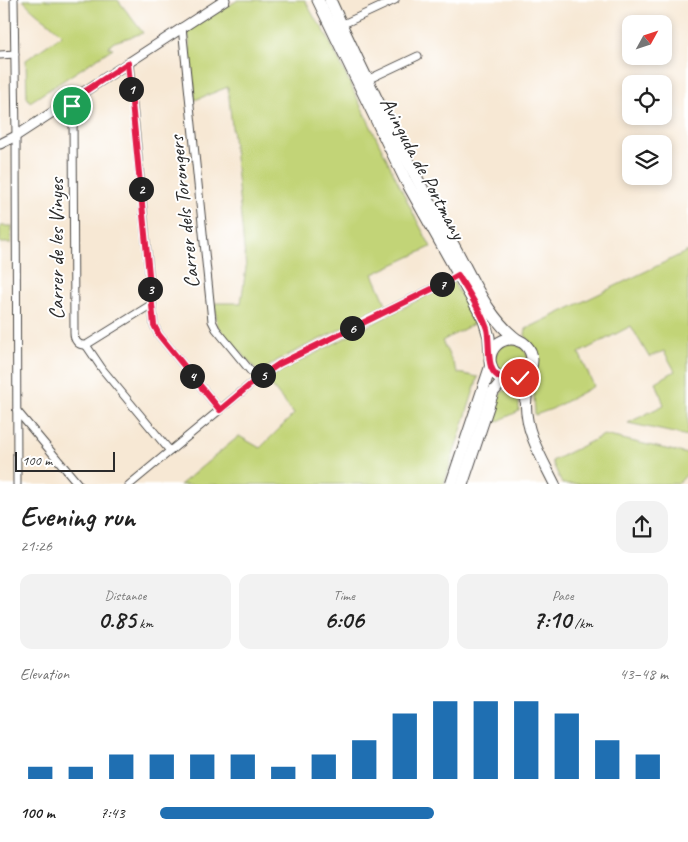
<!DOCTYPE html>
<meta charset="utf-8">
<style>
:root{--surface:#fff;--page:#f2f2f2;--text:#222;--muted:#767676;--accent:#1f6fb2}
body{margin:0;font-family:Caveat,sans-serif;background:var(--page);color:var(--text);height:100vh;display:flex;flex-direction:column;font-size:19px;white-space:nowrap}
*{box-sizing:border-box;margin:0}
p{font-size:16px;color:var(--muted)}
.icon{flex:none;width:28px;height:28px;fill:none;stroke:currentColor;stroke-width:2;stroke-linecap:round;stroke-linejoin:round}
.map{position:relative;height:484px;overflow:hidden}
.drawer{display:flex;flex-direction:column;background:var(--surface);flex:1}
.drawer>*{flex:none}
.needle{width:32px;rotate:50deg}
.fabs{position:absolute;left:622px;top:15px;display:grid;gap:10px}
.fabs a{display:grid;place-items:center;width:50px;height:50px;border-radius:10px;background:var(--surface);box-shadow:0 2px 8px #0003;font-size:25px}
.scale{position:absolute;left:15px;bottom:12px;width:100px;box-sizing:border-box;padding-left:5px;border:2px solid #2b2b2b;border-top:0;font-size:14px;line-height:18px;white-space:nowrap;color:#2b2b2b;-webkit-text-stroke:4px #fff;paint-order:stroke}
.pin{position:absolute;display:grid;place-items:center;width:42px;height:42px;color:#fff;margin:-21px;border:2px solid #fff;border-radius:50%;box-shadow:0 1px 5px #0007}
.km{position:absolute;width:25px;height:25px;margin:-12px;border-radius:50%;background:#222;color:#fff;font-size:14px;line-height:25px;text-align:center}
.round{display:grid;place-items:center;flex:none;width:52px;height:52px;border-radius:15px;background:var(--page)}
.head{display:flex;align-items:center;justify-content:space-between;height:85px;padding:0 20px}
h1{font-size:28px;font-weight:700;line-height:38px}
.metrics{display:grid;grid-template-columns:repeat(3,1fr);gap:8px;height:85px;padding:5px 20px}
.metrics div{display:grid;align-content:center;border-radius:12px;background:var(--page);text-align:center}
.metrics b{font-size:25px;font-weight:700}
.metrics small{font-size:14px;font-weight:400}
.metrics p{font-size:14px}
.chart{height:140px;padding:10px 20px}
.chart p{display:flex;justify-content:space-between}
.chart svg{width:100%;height:90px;margin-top:5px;stroke:var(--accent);stroke-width:6}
ul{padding:0 20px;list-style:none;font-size:16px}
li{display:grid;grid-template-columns:80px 60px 1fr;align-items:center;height:38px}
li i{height:12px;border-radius:6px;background:var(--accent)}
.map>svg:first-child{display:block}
</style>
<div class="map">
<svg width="688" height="485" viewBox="0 0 688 485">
<rect width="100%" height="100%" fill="#fff"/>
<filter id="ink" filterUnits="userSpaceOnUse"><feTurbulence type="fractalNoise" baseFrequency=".02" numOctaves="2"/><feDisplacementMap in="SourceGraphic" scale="10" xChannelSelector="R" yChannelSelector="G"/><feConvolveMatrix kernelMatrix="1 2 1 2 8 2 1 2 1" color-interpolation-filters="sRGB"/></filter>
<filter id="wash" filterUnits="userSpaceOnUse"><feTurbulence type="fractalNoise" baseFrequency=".0096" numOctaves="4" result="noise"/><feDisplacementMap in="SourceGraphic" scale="20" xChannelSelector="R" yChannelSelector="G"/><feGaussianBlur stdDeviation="1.12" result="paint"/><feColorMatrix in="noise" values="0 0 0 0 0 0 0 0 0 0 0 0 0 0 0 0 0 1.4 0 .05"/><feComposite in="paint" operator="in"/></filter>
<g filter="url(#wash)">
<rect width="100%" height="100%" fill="#f7e8d4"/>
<g fill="#c2d477" stroke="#768051">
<path d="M 23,0 L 118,0 L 143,33 L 114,42 L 108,47 L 113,48 L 30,102 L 27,97 L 26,60 L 62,35 C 50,22 35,14 23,0 Z"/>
<polygon points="238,0 305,0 314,17 324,30 414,215 431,247 373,274 387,306 278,360 259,373 217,325 215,303 241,303 246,268 228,87 195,100 188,30"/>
<polygon points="0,226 12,226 11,243 0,243"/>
<polygon points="688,251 688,436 628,423 664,405 656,382 675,371 664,351 649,357 631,326 579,353 594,386 552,409 535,415 533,376 537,366 539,355 525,335 526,329"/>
<polygon points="453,282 477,322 442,341 458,373 478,377 444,484 180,485 239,436 260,448 294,414 266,379"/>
<circle cx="511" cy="361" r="17"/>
<path d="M 509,389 C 520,393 519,400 519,411 L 488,426 L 497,400 L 503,391 Z"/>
<polygon points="604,435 688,454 688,473 678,484 562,484 552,461"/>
</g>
</g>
<g filter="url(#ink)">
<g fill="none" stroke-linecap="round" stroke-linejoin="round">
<defs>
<g id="minor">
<polyline points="14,0 16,136 17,485"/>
<polyline points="341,25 395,0"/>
<polyline points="182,27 212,321 216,329 257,379"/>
<polyline points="0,55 15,54"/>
<polyline points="129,63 154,325 159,335 220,410"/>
<polyline points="367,80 418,56"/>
<path d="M 71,100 L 73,110 L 74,333 C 74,340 78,346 86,345"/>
<polyline points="86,345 103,370 170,451"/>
<polyline points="86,345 152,304"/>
<polyline points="17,411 79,485"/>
<polyline points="129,485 257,379 279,364 442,284 458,275"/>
</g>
<polyline id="tertiary" points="0,144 16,136 225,0"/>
<g id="secondary">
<path d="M 531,364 C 529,377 527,390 526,403 C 525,432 543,460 555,485"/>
<polyline points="511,381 520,388 526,402"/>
</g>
<g id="primary">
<polyline points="318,0 405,179 484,320 489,337 490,354"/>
<path d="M 330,0 C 368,84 409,167 455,248 C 473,280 488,319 519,341"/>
<circle cx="511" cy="360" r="21"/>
<polyline points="451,485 491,365"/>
<polyline points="462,485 493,392 499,385 507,380"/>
</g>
</defs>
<use href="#minor" stroke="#4a4744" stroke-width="9"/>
<use href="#tertiary" stroke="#4a4744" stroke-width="11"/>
<use href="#secondary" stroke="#4a4744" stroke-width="12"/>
<use href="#primary" stroke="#4a4744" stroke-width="13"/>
<use href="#minor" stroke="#fff" stroke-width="7"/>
<use href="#tertiary" stroke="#fff" stroke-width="9"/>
<use href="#secondary" stroke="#fff" stroke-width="10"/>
<use href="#primary" stroke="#fff" stroke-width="11"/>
</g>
</g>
<g fill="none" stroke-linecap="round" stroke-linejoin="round" filter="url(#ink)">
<defs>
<path id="route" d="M 72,106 L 72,100 L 128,63 L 154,325 L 159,335 L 220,410 L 257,379 L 279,364 L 442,284 L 458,275 C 468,292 481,310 487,329 C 490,341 487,362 493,371 C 499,380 510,382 520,378"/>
</defs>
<use href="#route" stroke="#fff" stroke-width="10"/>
<use href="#route" stroke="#e11d48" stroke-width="6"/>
</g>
<g text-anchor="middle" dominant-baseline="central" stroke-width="4" stroke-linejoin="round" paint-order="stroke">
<g font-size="21" fill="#2b2b2b" stroke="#fff">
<text transform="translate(423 168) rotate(62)">Avinguda de Portmany</text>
<text transform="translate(184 212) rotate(-96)">Carrer dels Torongers</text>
<text transform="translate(56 249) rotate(-90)">Carrer de les Vinyes</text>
</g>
</g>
</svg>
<div class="fabs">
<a><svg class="needle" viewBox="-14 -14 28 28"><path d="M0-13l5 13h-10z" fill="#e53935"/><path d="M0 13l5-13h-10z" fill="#767676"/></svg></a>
<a><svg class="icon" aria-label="locate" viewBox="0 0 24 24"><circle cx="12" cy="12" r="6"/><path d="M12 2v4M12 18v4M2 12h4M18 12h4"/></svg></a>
<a><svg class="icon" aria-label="layers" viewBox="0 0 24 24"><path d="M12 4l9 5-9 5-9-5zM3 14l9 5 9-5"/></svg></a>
</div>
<div class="scale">100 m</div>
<div class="pin" style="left:72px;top:106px;background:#1e9e55"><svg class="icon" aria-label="arrive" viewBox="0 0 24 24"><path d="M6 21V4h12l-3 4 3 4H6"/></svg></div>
<div class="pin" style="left:520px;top:378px;background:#d93025"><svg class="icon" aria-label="check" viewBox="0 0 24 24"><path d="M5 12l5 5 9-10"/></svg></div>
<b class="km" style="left:131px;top:89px">1</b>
<b class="km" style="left:141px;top:189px">2</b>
<b class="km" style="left:150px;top:289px">3</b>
<b class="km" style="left:192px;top:376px">4</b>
<b class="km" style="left:263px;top:375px">5</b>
<b class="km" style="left:352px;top:328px">6</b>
<b class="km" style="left:442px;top:284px">7</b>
</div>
<section class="drawer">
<div class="head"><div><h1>Evening run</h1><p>21:26</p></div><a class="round"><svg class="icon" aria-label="share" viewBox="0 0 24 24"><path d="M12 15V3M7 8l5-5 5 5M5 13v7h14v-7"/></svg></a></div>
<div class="metrics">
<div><p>Distance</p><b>0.85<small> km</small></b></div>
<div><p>Time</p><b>6:06</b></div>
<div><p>Pace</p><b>7:10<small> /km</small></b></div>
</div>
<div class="chart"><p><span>Elevation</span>43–48 m</p>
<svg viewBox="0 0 160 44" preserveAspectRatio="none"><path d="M5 44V38M15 44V38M25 44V32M35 44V32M45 44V32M55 44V32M65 44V38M75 44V32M85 44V25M95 44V12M105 44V6M115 44V6M125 44V6M135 44V12M145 44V25M155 44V32"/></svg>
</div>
<ul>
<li><b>100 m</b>7:43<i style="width:54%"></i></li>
</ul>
</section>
